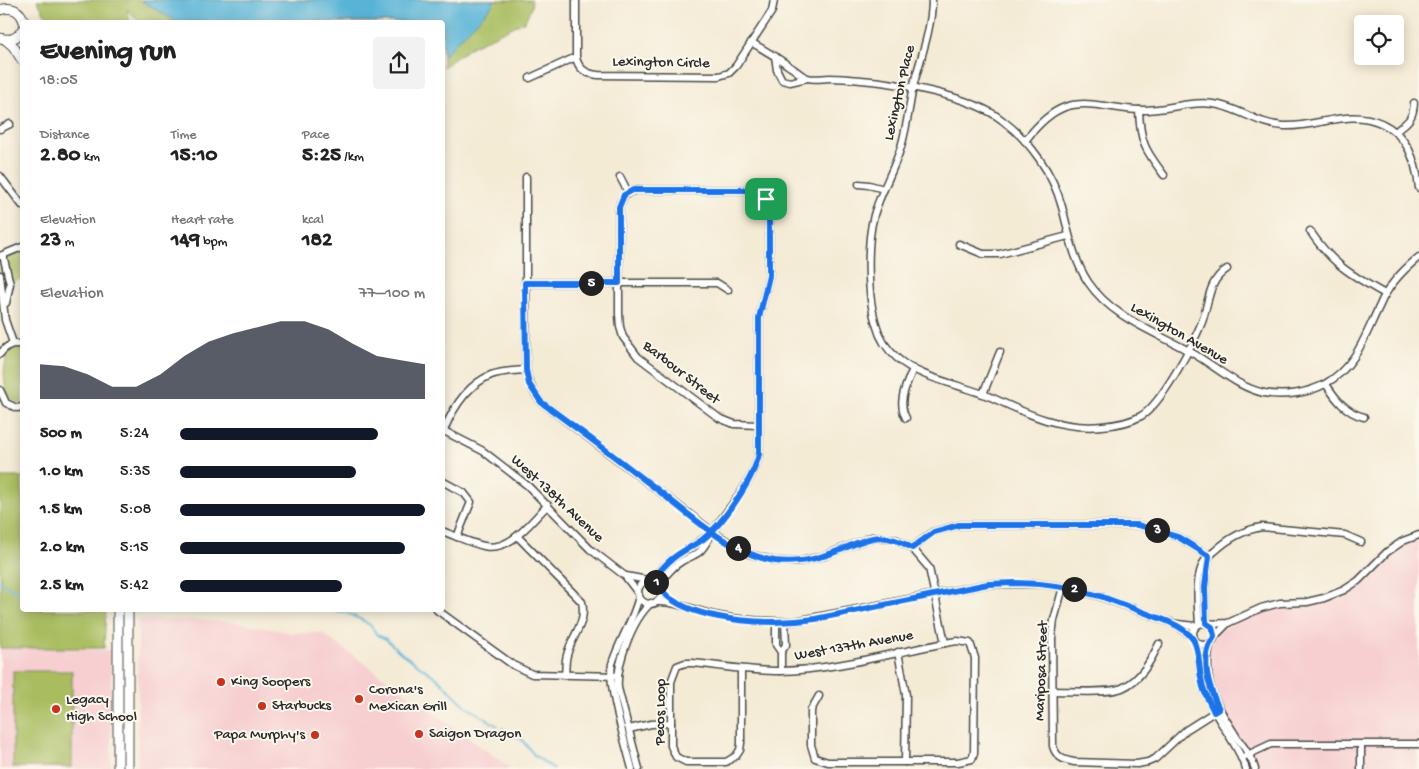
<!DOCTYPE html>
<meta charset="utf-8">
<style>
:root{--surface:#fff;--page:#f2f2f2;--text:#222;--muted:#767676;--accent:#111827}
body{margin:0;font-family:"Gochi Hand",sans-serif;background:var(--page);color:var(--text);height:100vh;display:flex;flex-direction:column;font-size:19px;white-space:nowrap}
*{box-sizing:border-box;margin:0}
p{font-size:16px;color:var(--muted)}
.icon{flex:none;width:28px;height:28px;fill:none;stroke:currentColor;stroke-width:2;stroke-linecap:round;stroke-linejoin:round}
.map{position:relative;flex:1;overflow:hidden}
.drawer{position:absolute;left:20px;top:20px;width:425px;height:592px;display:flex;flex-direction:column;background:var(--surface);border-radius:5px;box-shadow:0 2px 12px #0003}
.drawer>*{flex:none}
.controls{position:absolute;left:1354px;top:15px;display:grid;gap:10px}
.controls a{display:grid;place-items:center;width:50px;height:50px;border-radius:5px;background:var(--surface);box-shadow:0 2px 12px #0003;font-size:25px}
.pin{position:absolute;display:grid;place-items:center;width:42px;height:42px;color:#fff;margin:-21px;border-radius:10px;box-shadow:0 2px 8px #0006}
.km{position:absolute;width:25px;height:25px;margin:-12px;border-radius:50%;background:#222;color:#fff;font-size:14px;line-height:25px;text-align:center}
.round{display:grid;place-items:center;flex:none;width:52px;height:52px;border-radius:5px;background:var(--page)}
.summary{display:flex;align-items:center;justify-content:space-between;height:85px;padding:0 20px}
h1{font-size:28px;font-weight:800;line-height:38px}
.figures{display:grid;grid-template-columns:repeat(3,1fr);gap:8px;height:85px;padding:5px 20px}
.figures div{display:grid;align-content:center}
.figures b{font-size:21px;font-weight:800}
.figures small{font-size:14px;font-weight:400}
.figures p{font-size:14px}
.chart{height:140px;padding:10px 20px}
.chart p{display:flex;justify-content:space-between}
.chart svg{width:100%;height:90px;margin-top:5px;fill:var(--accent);opacity:.7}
ul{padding:0 20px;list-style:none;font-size:16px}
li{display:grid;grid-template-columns:80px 60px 1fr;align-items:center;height:38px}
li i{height:12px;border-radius:6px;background:var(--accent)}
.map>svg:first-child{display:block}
</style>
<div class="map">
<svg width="1419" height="769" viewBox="0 0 1419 769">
<rect width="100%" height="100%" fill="#fbf7ec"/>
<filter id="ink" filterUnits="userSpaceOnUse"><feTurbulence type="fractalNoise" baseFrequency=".02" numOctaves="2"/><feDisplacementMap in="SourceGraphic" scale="10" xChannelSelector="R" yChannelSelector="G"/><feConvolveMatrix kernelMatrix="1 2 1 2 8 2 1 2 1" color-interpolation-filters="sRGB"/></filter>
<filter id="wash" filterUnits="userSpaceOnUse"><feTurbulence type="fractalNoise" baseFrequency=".0096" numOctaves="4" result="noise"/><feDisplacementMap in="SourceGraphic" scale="20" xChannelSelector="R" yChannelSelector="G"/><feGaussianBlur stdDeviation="1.12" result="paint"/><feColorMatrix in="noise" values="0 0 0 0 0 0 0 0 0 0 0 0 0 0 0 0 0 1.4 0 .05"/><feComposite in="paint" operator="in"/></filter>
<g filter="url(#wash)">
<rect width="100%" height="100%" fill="#f4ebd5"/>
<g fill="#f7cfd1">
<polygon points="1419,535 1419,749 1417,749 1417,769 1254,769 1211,691 1210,643 1214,637 1223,629 1261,608 1307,602 1344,590 1387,552"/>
<polygon points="138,619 202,620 242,623 291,633 322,633 512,769 138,769"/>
<polygon points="0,648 111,650 111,769 0,769"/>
</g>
<g fill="#a9bd61" stroke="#6a7446">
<polygon points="37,0 532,0 531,8 525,21 471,47 443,67 442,22 143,22 136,19 127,9 130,22 53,22 44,13"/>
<polygon points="22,251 22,278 0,287 0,261"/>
<path d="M 13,347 L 22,348 L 22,404 C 0,403 0,357 13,347 Z"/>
<polygon points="0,477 22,477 22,610 106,610 104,648 0,648"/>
<rect x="13" y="671" width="59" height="96"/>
</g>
<polygon fill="#59b4d7" stroke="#427081" points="140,0 495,0 491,7 443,56 442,22 177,22"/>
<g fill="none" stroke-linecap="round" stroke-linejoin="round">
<g stroke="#59b4d7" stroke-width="2">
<polyline points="0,582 22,594"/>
<polyline points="333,610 349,614 364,621 371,626 377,635 386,639 401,653 437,678 467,707 498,726"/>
<polyline points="502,728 522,740 535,756 554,769"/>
</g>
</g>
</g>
<g filter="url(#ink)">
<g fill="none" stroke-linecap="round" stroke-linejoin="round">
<defs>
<g id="street">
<path d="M 576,0 L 576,57 C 578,69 586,74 598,75 L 719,76 L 729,73 L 736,66 L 772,11 L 774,0"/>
<path d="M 932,0 C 932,28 920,60 913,87 C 909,107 907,127 901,147 C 894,170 881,191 874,215 C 866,244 867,298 877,327 C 880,339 888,350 897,358 C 920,379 964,385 993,398 C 1029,415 1062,430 1102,426 C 1115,425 1129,423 1141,416 C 1161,405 1193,344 1202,322 C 1209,302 1208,281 1227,269"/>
<path d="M 751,42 C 764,50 777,57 789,66 C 795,69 802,77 808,78 C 814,80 823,78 830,78 C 840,78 851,79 861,80 C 899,83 972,96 1002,120 C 1030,141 1053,173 1062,207 C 1069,233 1073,259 1088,282 C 1114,320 1157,332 1194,354 C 1218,368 1237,387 1264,393 C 1284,397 1308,393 1325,384 C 1357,366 1365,335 1380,305 C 1388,285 1403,270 1419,257"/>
<polyline points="775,56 777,70 782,80 790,82 807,78"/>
<polyline points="530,78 576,57"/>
<path d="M 1139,110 C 1140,142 1145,150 1164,175"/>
<polyline points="0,129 10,124"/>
<path d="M 1395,132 C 1407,122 1413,120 1414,103"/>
<path d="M 1025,141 C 1035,128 1048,113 1065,107 C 1089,99 1115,110 1140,110 C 1166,111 1193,99 1219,105 C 1242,110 1260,125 1284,126 C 1316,128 1349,108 1381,123 C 1408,135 1416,161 1419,188"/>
<polyline points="0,176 22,205"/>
<path d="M 526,177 L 526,370 C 528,383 533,392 541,402 L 713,532 L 746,553 L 775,561 L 797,562 L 824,556 L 872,537 L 895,539 L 912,548 L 929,568 L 945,643 L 957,641 L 970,643 L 975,658 L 974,753 L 972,759 L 958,762 L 828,762 L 815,758 L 811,745 L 811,710 L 819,696"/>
<polyline points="620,177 628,192"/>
<polyline points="859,184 869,185 884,189"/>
<polyline points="764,195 774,184"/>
<path d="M 1310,231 C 1332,264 1351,275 1385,294"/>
<polyline points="959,244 983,254 1000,254 1068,236"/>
<polyline points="3,255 10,284 6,303"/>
<polyline points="0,256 22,247"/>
<polyline points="0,275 5,320 13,343"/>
<polyline points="525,283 717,283 728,290"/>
<path d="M 0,354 C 6,346 12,342 22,345"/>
<path d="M 1326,384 C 1335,398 1346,413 1364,417"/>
<polyline points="0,390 6,403 17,408 22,407"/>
<polyline points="983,394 1000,352"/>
<path d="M 906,418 C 897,402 906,385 913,369"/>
<polyline points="442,430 483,451 528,486 590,549 625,576 638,593"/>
<path d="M 444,430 C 453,408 467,385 491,375 C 501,371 514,371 526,370"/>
<polyline points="442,481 464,493 471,502 457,537"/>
<path d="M 442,531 C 456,536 470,543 484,546 C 511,552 530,522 548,505"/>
<path d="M 517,536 L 582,602 C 587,623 572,635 567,655 C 565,661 566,668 565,675"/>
<polyline points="912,548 933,532 959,525 1138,525 1178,537 1209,556"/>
<polyline points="626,576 647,580"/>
<polyline points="650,580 672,559 690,548 710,534"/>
<circle cx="650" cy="592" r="12"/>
<path d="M 660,587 C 663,577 673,566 682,561 C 687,558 694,556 699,552 C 706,546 709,537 714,530 C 730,505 752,484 759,454 L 759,318 L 769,276 L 769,206 L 764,195 L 755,190 L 638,190 C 627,191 622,197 619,207 L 619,314 L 620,327 L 623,337 L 638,357 L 719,418 L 734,424 L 758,425"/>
<path d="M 1063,587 L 1054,620 L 1052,636 L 1053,746 C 1056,757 1063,760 1074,762 L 1137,764 L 1148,762 L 1155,759 L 1186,730 L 1219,709"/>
<path d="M 656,602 C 678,601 698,612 719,616 C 745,621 770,622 796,621 L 988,584 L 1040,584 L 1063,587 L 1099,596 L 1175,624 L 1193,637"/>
<polyline points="437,610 513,665 532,674 618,676"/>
<polyline points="776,622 776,645 781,652 781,671"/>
<polyline points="1206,623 1205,587 1209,556"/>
<circle cx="1204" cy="634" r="11"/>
<polyline points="1177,624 1196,626"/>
<path d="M 1199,624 C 1198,606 1195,583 1202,566 C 1204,559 1210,555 1215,551 C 1229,538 1243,530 1262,527 L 1345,535 L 1361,542"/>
<polyline points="1207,624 1228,623 1261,608 1280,603 1307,602 1324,598 1344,590 1358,581 1387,552 1403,541 1419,535"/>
<polyline points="1215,636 1228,623"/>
<path d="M 1196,642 C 1200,658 1199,676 1205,692 C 1215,720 1237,741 1246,769"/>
<path d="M 1210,643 C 1202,686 1216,704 1238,739 C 1245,748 1252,758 1255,769"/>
<polyline points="781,652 786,645 785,622"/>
<polyline points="898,652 906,695 905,762"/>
<path d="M 741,669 L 741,743 L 740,750 L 736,756 L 726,762 L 686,762 L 676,757 L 671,746 L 671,682 L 677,666 L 685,663 L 693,663 C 721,666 750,671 780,671 C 833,670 892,653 945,643"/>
<path d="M 1052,691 C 1071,691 1106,694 1122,688 C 1141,680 1151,660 1159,644"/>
<polyline points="629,729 651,724 671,723"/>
<polyline points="1361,745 1361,769"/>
<polyline points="1241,758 1271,744 1419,744"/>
<path d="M 632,769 C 626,744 607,686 612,664 C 619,640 634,620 639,596"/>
<path d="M 639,769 L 618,688 C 616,664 632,620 651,603"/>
</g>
<g id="secondary">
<path d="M 0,10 C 11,6 21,10 24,22"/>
<path d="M 0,38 C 10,41 17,39 22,30"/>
<polyline points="6,40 13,46 22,60"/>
<polyline points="128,610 128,769"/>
<polyline points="118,769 118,610"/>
</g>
</defs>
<use href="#street" stroke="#494844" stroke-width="9"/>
<use href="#secondary" stroke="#494844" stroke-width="11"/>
<use href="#street" stroke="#fff" stroke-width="6"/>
<use href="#secondary" stroke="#fff" stroke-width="9"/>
</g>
</g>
<g fill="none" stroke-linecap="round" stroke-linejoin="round" filter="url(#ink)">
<defs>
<path id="route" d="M 766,199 L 769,206 L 769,276 L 759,318 L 759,454 C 753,480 723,524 702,540 C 692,547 681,551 672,559 C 664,565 659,574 650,580 L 656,582 C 662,588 664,595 671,599 C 706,623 774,625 815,619 L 988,584 L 1016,583 L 1040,584 L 1063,587 L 1100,596 L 1167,621 C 1205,637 1195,651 1202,683 C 1204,694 1210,703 1214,712 L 1219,709 C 1210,690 1200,663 1211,642 C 1212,640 1214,638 1214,636 L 1212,627 L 1206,623 L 1205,587 L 1209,556 L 1178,537 L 1138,525 L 959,525 L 934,532 L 912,548 C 873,524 860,546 823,556 C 808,561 791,563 775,561 C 729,554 686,511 650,484 C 614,456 578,429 541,402 L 529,384 L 526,370 L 525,283 L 619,283 L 619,207 L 624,195 L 633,190 L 755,190 L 760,193 L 766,199"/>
</defs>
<use href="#route" stroke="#fff" stroke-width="10"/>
<use href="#route" stroke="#1a73e8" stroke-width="6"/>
</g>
<g fill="#c8321e" stroke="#fbf7ec" stroke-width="2">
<circle cx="221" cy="682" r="5"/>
<circle cx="359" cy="699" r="5"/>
<circle cx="262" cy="706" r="5"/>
<circle cx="56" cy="709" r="5"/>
<circle cx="419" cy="734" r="5"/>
<circle cx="315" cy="735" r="5"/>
</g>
<g text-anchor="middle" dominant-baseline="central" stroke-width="4" stroke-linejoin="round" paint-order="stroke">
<g font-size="15" fill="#2b2b2b" stroke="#fbf7ec">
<text transform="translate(661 63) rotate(1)">Lexington Circle</text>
<text transform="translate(900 93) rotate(-77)">Lexington Place</text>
<text transform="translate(1179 334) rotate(30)">Lexington Avenue</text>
<text transform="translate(681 373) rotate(38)">Barbour Street</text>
<text transform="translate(557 499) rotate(43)">West 138th Avenue</text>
<text transform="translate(854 646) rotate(-10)">West 137th Avenue</text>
<text transform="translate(1042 671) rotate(-88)">Mariposa Street</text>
<text transform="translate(661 712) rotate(-89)">Pecos Loop</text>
</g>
<g font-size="15" fill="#2b2b2b" stroke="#fbf7ec" text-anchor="start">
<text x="231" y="682">King Soopers</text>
<text x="369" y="690">Corona's<tspan x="369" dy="17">Mexican Grill</tspan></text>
<text x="66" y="700">Legacy<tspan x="66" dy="17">High School</tspan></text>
<text x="272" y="706">Starbucks</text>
<text x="429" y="734">Saigon Dragon</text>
<text x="305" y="735" text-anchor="end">Papa Murphy's</text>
</g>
</g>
</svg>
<div class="controls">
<a><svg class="icon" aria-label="locate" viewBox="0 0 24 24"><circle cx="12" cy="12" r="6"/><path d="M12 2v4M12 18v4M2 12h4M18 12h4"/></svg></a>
</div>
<div class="pin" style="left:766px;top:199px;background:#1e9e55"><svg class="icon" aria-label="arrive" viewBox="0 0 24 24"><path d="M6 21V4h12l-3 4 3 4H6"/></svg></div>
<b class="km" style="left:656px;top:582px">1</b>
<b class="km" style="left:1074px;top:589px">2</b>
<b class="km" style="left:1157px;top:530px">3</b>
<b class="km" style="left:738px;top:548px">4</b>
<b class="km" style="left:591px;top:283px">5</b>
<section class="drawer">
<div class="summary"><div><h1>Evening run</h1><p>18:05</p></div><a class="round"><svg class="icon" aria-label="share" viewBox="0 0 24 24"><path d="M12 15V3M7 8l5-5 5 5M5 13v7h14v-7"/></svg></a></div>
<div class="figures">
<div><p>Distance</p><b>2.80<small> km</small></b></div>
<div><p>Time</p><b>15:10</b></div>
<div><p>Pace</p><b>5:25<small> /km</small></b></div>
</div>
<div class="figures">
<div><p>Elevation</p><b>23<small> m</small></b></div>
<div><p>Heart rate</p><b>149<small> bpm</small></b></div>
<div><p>kcal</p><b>182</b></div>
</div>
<div class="chart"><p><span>Elevation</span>77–100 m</p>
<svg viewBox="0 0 160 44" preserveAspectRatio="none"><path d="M0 44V27L10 28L20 32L30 38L40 38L50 32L60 23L70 16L80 12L90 9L100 6L110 6L120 10L130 17L140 23L150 25L160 27V44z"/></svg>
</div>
<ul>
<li><b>500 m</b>5:24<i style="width:81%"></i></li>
<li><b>1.0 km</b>5:35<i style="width:72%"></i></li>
<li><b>1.5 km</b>5:08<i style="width:100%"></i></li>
<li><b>2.0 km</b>5:15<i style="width:92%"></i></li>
<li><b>2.5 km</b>5:42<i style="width:66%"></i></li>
</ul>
</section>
</div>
